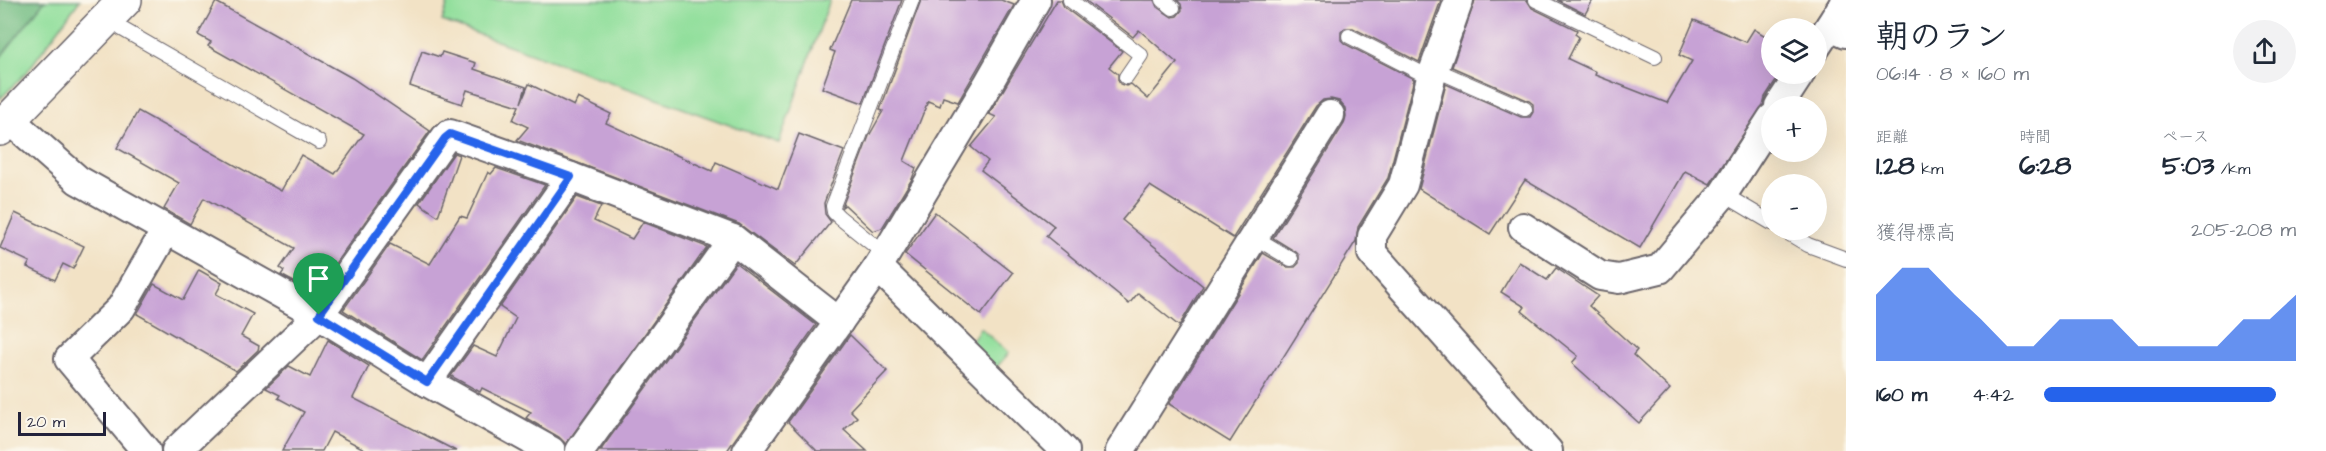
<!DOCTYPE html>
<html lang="ja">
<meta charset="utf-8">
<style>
:root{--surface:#fff;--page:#f2f2f3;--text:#1f2937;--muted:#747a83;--accent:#2563eb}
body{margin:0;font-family:"Architects Daughter","Klee One",sans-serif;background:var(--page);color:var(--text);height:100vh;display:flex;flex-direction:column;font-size:22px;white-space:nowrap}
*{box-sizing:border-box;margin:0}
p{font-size:20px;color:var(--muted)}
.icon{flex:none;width:33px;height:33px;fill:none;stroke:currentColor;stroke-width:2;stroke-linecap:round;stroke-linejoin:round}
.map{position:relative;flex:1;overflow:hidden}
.drawer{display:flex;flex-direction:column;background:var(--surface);width:480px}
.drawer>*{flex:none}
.fabs{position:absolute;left:1761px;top:18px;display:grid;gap:12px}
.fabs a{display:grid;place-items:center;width:66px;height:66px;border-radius:50%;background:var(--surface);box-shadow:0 6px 24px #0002;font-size:30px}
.scale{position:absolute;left:18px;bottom:15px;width:88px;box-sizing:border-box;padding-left:6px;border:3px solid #22223b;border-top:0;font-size:16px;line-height:21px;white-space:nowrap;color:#22223b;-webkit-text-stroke:4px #fbf7ec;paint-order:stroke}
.pin{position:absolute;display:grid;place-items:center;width:51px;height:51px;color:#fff;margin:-62px -26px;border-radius:50% 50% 50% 0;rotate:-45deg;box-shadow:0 0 6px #0007}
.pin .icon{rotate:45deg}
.round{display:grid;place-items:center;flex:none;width:63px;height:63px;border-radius:32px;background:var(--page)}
.summary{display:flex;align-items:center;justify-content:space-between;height:102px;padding:0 30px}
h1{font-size:33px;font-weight:800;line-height:45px}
.figures{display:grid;grid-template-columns:repeat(3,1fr);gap:9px;height:102px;padding:6px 30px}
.figures div{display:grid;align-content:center}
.figures b{font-size:26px;font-weight:800}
.figures small{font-size:16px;font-weight:400}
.figures p{font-size:16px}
.chart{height:168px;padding:12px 30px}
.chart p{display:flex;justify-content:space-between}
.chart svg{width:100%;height:108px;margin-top:6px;fill:var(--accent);opacity:.7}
ul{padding:0 30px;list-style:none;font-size:20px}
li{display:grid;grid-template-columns:96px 72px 1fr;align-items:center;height:45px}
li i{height:15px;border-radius:8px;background:var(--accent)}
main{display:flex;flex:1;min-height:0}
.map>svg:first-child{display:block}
</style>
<main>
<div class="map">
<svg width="1846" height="451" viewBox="0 0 1846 451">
<rect width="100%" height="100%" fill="#fbf7ec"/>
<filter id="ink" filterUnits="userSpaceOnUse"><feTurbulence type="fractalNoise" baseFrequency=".0167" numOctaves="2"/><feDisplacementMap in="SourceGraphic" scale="12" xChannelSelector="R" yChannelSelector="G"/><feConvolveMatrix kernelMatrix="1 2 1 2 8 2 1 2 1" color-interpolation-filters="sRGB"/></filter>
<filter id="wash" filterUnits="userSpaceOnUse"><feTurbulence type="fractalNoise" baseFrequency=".008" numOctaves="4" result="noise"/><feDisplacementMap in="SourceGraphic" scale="24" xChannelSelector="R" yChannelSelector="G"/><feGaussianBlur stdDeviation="1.35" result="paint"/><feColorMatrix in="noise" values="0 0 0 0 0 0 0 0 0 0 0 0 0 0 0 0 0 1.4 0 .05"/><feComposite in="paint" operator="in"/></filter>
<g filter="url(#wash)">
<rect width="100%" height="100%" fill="#f2e2c5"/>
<g fill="#92df9c" stroke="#5a806c" stroke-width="1.5">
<polygon points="0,0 80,0 27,72 0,99"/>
<polygon points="449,0 830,0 779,143 442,21"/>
<polygon points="980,328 1009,353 994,370 970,344"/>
</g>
<polygon fill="#75be84" stroke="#4c7060" stroke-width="1.5" points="0,0 45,0 0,58"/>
<g id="blocks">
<g fill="#c7a2d5">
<polygon points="851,0 902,0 863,103 822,88 835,52 830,50"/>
<polygon points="921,0 1001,0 1014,5 958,102 943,97 940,106 928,101 904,161 916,168 912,179 882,228 873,231 845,205 842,207 869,136 883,111 880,110"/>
<polygon points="1057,0 1061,0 1064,7 1122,51 1109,67 1118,74 1118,80 1120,84 1126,86 1131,84 1148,99 1177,63 1139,30 1133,37 1085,0 1154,0 1157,7 1172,17 1177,16 1182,10 1181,4 1177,0 1441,0 1419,62 1353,28 1345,28 1341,32 1341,40 1345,44 1414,79 1388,178 1358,227 1356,241 1230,442 1169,404 1263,253 1287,267 1295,267 1299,263 1299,255 1296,252 1273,238 1344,124 1346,116 1345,108 1339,101 1331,99 1323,100 1316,106 1233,238 1150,186 1122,220 1203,286 1179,326 1138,293 1129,304 1046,236 1054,226 981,170 988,161 971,147 996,117 989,114"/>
<polygon points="1475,0 1527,0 1532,8 1577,30 1575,34 1579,37 1568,59 1596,72 1595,75 1667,103 1692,61 1679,55 1694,20 1746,42 1754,29 1772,40 1772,74 1778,77 1765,97 1763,105 1710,184 1685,171 1640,248 1525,180 1490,234 1419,189 1446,84 1521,117 1530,117 1533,112 1533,104 1529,101 1452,67"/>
<polygon points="1557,0 1593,0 1585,14"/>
<polygon points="216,2 352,78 430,131 314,293 281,275 284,271 280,268 294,248 204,198 190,224 164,209 179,183 117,148 138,111 281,191 301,155 335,174 364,134 208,46 211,42 198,35"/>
<polygon points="422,51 440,57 442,52 476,63 474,69 526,87 521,103 529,84 574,106 578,98 611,114 606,123 654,145 712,171 716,162 778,189 799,134 844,151 824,203 825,214 831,222 795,266 739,224 517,140 528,127 513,120 519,106 467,90 462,104 410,86"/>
<polygon points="454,153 459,155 438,216 419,203"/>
<polygon points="496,168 545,185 422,360 343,310 390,244 430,264 460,216 467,218 488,172 491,174"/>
<polygon points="577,197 601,206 594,221 632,239 643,222 707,247 566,444 559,437 526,418 531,412 482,388 480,392 451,376 473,346 497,357 516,318 500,307"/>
<polygon points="935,212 1013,273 981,315 905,254"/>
<polygon points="15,213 84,246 73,269 63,264 55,280 27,267 30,262 0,248"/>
<polygon points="1519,262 1547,280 1556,268 1598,296 1589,306 1637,350 1633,355 1670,389 1639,423 1572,363 1578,356 1522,311 1525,307 1501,292"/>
<polygon points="736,263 816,325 733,442 727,451 600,451"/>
<polygon points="199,270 222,283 216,294 253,314 241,336 259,346 258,350 236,371 137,314 154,284 183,300"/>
<polygon points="850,335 887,371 850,410 857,417 844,430 867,451 817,451 788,422"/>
<polygon points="328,340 369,366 353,398 456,451 368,451 332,432 322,451 282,451 304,412 278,398 280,395 266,388 289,366 310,377"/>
</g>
</g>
</g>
<g filter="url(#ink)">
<use href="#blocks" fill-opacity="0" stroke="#6b656b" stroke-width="1.5"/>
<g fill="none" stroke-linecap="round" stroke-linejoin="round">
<defs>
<g id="service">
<polyline points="1070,0 1141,55 1126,77"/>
<polyline points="1163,0 1173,8"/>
<polyline points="1536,0 1655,57"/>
<polyline points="108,17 122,29 319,142"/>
<polyline points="1349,36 1431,78"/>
<polyline points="1434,69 1525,109"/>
<polyline points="1723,194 1772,223"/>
<polyline points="1783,230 1808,245 1846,259"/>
<polyline points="1254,237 1291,259"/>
<polyline points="886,255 839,217 834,212 833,206 912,0"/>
</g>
<g id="minor">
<polyline points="1459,0 1431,78 1403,185 1372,236 1372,253 1548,451"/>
<polyline points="1846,0 1830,26 1846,33"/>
<polyline points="1816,47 1830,26"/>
<polyline points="1779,106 1800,74"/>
<polyline points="9,119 78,180 319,315 427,382 551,451"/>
<polyline points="571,177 733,239"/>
<polyline points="1523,227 1600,276 1619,279 1660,269 1723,194 1772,118"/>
<polyline points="878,267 1065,451"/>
<polyline points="146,451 69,359 121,308 166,230"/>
<polyline points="176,451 319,315 445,138 450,134 571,177 427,382"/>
<polyline points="580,451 733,239 839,322"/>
<polyline points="747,451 878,267 988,84 1036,0"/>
<polyline points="1120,451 1330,115"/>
</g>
<polyline id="tertiary" points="0,129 125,0"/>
</defs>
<use href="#service" stroke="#6b656b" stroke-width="16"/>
<use href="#minor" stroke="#6b656b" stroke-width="32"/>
<use href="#tertiary" stroke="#6b656b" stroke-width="36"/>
<use href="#service" stroke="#fff" stroke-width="14"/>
<use href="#minor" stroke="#fff" stroke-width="28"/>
<use href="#tertiary" stroke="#fff" stroke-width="33"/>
</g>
</g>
<g fill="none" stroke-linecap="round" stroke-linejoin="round" filter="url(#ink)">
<defs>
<polygon id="route" points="450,134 571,177 427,382 319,315 445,138"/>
</defs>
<use href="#route" stroke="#fff" stroke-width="12"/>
<use href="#route" stroke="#2563eb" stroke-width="8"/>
</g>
</svg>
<div class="fabs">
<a><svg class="icon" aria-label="layers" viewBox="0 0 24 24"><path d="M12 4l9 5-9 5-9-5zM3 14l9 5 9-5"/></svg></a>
<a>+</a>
<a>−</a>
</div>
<div class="scale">20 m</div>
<div class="pin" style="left:319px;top:315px;background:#1e9e55"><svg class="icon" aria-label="arrive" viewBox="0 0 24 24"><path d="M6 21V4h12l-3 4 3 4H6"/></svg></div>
</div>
<section class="drawer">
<div class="summary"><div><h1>朝のラン</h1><p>06:14 · 8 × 160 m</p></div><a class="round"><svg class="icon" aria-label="share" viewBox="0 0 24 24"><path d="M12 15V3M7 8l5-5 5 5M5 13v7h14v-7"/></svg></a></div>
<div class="figures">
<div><p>距離</p><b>1.28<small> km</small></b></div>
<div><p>時間</p><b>6:28</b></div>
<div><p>ペース</p><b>5:03<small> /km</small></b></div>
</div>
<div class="chart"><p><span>獲得標高</span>205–208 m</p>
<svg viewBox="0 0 160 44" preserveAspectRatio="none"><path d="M0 44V17L10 6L20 6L30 17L40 27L50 38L60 38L70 27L80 27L90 27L100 38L110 38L120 38L130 38L140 27L150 27L160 17V44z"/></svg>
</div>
<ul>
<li><b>160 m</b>4:42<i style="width:92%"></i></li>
</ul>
</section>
</main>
